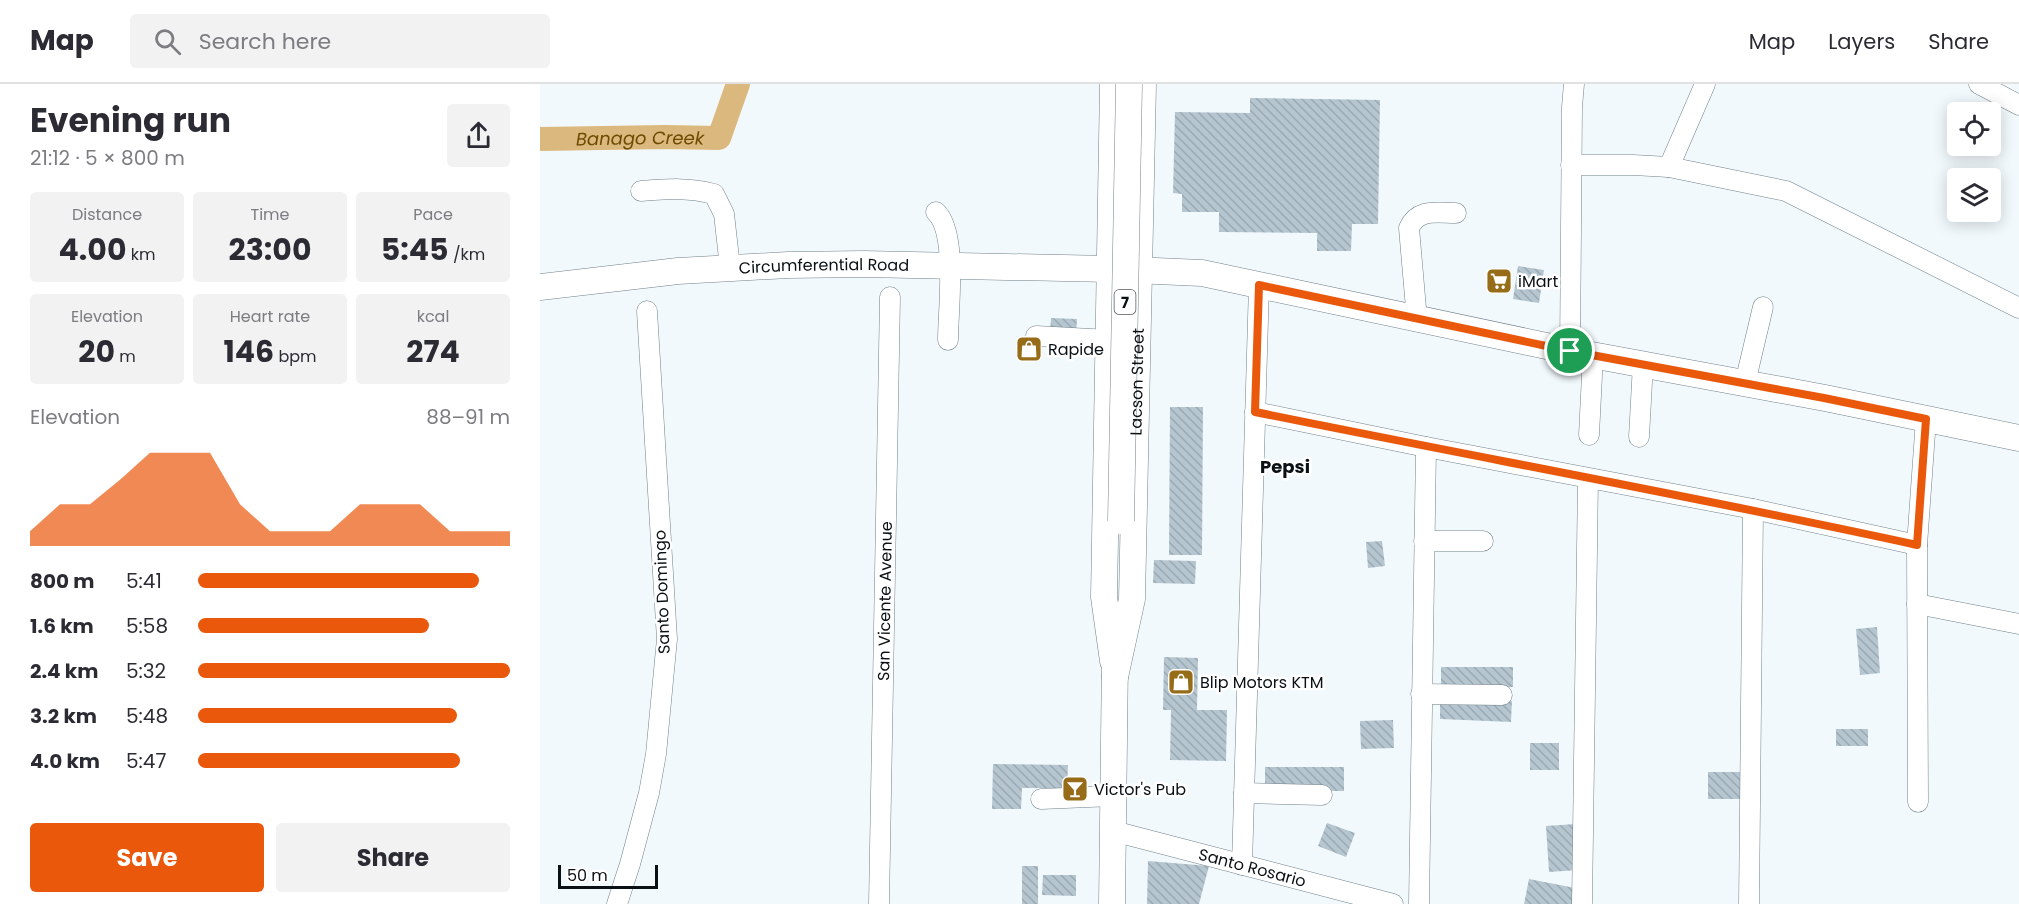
<!DOCTYPE html>
<meta charset="utf-8">
<style>
:root{--surface:#fff;--page:#f2f2f3;--text:#2b2b33;--muted:#7c7c81;--line:#e1e1e2;--accent:#ea580c}
body{margin:0;font-family:Poppins,sans-serif;background:var(--page);color:var(--text);height:100vh;display:flex;flex-direction:column;font-size:22px;white-space:nowrap}
*{box-sizing:border-box;margin:0}
p{font-size:20px;color:var(--muted)}
.icon{flex:none;width:33px;height:33px;fill:none;stroke:currentColor;stroke-width:2;stroke-linecap:round;stroke-linejoin:round}
.map{position:relative;flex:1;overflow:hidden}
.sheet{display:flex;flex-direction:column;background:var(--surface);width:540px}
.sheet>*{flex:none}
.controls{position:absolute;left:1407px;top:18px;display:grid;gap:12px}
.controls a{display:grid;place-items:center;width:54px;height:54px;border-radius:6px;background:var(--surface);box-shadow:0 3px 15px #0003;font-size:30px}
.scale{position:absolute;left:18px;bottom:15px;width:100px;box-sizing:border-box;padding-left:6px;border:3px solid #0a1014;border-top:0;font-size:16px;line-height:21px;white-space:nowrap;color:#0a1014;-webkit-text-stroke:4px #fff;paint-order:stroke}
.pin{position:absolute;display:grid;place-items:center;width:51px;height:51px;color:#fff;margin:-26px;border:3px solid #fff;border-radius:50%;box-shadow:0 2px 6px #0007}
.round{display:grid;place-items:center;flex:none;width:63px;height:63px;border-radius:6px;background:var(--page)}
.summary{display:flex;align-items:center;justify-content:space-between;height:102px;padding:0 30px}
h1{font-size:33px;font-weight:700;line-height:45px}
.stats{display:grid;grid-template-columns:repeat(3,1fr);gap:9px;height:102px;padding:6px 30px}
.stats div{display:grid;align-content:center;border-radius:6px;background:var(--page);text-align:center}
.stats b{font-size:30px;font-weight:700}
.stats small{font-size:16px;font-weight:400}
.stats p{font-size:16px}
.chart{height:168px;padding:12px 30px}
.chart p{display:flex;justify-content:space-between}
.chart svg{width:100%;height:108px;margin-top:6px;fill:var(--accent);opacity:.7}
.button{display:flex;gap:12px;margin-top:auto;padding:12px 30px}
.button a{flex:1;height:69px;border-radius:6px;background:var(--accent);color:#fff;font-size:24px;font-weight:700;line-height:69px;text-align:center}
.button a+a{background:var(--page);color:var(--text)}
ul{padding:0 30px;list-style:none;font-size:20px}
li{display:grid;grid-template-columns:96px 72px 1fr;align-items:center;height:45px}
li i{height:15px;border-radius:8px;background:var(--accent)}
header{display:flex;align-items:center;gap:36px;box-sizing:border-box;height:84px;padding:0 30px;background:var(--surface);border-bottom:2px solid var(--line)}
header strong{font-size:28px}
nav{display:flex;gap:33px;margin-inline-start:auto;font-size:21px}
.search{width:420px;height:54px;background:var(--page);display:flex;align-items:center;gap:15px;box-sizing:border-box;padding:0 21px;border-radius:6px;color:var(--muted);font-size:22px}
main{display:flex;flex:1;min-height:0}
.map>svg:first-child{display:block}
</style>
<header>
<strong>Map</strong>
<div class="search"><svg class="icon" aria-label="search" viewBox="0 0 24 24"><circle cx="10" cy="10" r="6"/><path d="M15 15l6 6"/></svg>Search here</div>
<nav><a>Map</a><a>Layers</a><a>Share</a></nav>
</header>
<main>
<section class="sheet">
<div class="summary"><div><h1>Evening run</h1><p>21:12 · 5 × 800 m</p></div><a class="round"><svg class="icon" aria-label="share" viewBox="0 0 24 24"><path d="M12 15V3M7 8l5-5 5 5M5 13v7h14v-7"/></svg></a></div>
<div class="stats">
<div><p>Distance</p><b>4.00<small> km</small></b></div>
<div><p>Time</p><b>23:00</b></div>
<div><p>Pace</p><b>5:45<small> /km</small></b></div>
</div>
<div class="stats">
<div><p>Elevation</p><b>20<small> m</small></b></div>
<div><p>Heart rate</p><b>146<small> bpm</small></b></div>
<div><p>kcal</p><b>274</b></div>
</div>
<div class="chart"><p><span>Elevation</span>88–91 m</p>
<svg viewBox="0 0 160 44" preserveAspectRatio="none"><path d="M0 44V38L10 27L20 27L30 17L40 6L50 6L60 6L70 27L80 38L90 38L100 38L110 27L120 27L130 27L140 38L150 38L160 38V44z"/></svg>
</div>
<ul>
<li><b>800 m</b>5:41<i style="width:90%"></i></li>
<li><b>1.6 km</b>5:58<i style="width:74%"></i></li>
<li><b>2.4 km</b>5:32<i style="width:100%"></i></li>
<li><b>3.2 km</b>5:48<i style="width:83%"></i></li>
<li><b>4.0 km</b>5:47<i style="width:84%"></i></li>
</ul>
<div class="button"><a>Save</a><a>Share</a></div>
</section>
<div class="map">
<svg width="1479" height="820" viewBox="0 0 1479 820">
<defs>
<pattern id="building-back-hatch" width="6" height="6" patternUnits="userSpaceOnUse" patternTransform="scale(1.5)"><rect width="6" height="6" fill="#b5c6d0"/><path d="M-1 5l2 2M0 0l6 6M5-1l2 2" fill="none" stroke="#9aa9b2"/></pattern>
</defs>
<rect width="100%" height="100%" fill="#f2f9fd"/>
<g fill="none" stroke-linecap="round" stroke-linejoin="round">
<path stroke="#dbb87e" stroke-width="24" id="s1" d="M 0,55 L 125,53 L 179,54 L 198,0"/>
</g>
<g fill="url(#building-back-hatch)">
<polygon points="710,14 840,16 838,140 812,140 811,167 777,167 777,149 679,148 679,128 642,128 642,110 633,109 635,28 710,29"/>
<polygon points="978,182 1004,186 999,219 973,215"/>
<polygon points="511,234 537,235 536,251 510,249"/>
<polygon points="630,323 663,323 662,471 629,471"/>
<polygon points="842,457 845,482 828,484 826,458"/>
<polygon points="614,476 656,477 655,500 613,499"/>
<polygon points="1337,543 1340,589 1320,591 1316,545"/>
<polygon points="624,573 658,574 657,626 687,626 686,677 630,676 631,626 623,626"/>
<polygon points="901,583 973,583 973,603 901,604"/>
<polygon points="900,615 972,617 971,638 900,635"/>
<polygon points="853,636 854,664 821,665 820,637"/>
<rect x="1296" y="645" width="32" height="17"/>
<rect x="990" y="659" width="29" height="27"/>
<polygon points="453,680 528,681 527,704 482,704 481,725 452,725"/>
<rect x="725" y="683" width="79" height="24"/>
<rect x="1168" y="688" width="35" height="27"/>
<polygon points="787,739 815,749 806,773 778,762"/>
<polygon points="1035,740 1038,786 1009,788 1006,742"/>
<polygon points="608,777 669,782 659,820 607,820"/>
<rect x="482" y="782" width="16" height="38"/>
<polygon points="503,791 536,791 536,812 502,811"/>
<polygon points="989,795 1040,805 1037,820 984,820"/>
</g>
<g fill="none" stroke-linecap="round" stroke-linejoin="round">
<defs>
<g id="minor">
<polyline points="1439,0 1479,21"/>
<polyline points="1031,81 1093,81 1129,83 1246,107 1479,224"/>
<polyline points="1129,83 1165,0"/>
<path d="M 101,107 C 127,105 149,103 174,110 L 184,130 L 190,183"/>
<path d="M 396,128 C 418,149 408,225 408,256"/>
<path d="M 877,236 L 869,144 C 878,124 897,129 916,129"/>
<polyline points="496,252 569,256"/>
<polyline points="1030,267 1032,23 1034,0"/>
<polyline points="1205,299 1223,223"/>
<polyline points="715,328 886,363"/>
<polyline points="1049,351 1053,271"/>
<polyline points="1099,353 1103,280"/>
<polyline points="884,457 943,457"/>
<polyline points="1377,520 1479,540"/>
<polyline points="881,610 962,611"/>
<polyline points="704,709 782,711"/>
<polyline points="501,715 573,712"/>
<polyline points="1378,718 1377,461 1386,335"/>
<path id="s2" d="M 573,747 L 853,820"/>
<polyline points="702,781 719,201"/>
<polyline points="77,820 90,780 109,709 116,670 127,555 107,227"/>
<path id="s3" d="M 339,820 L 350,213"/>
<polyline points="879,820 886,363 1213,425 1377,461"/>
<polyline points="1042,820 1048,395"/>
<polyline points="1209,820 1213,425"/>
</g>
<g id="major">
<path id="s4" d="M 0,203 L 138,187 L 248,181 L 324,180 L 570,185 L 662,189 L 1030,267 L 1285,314 L 1479,354"/>
<polyline points="573,577 564,513 573,0"/>
<path id="s5" d="M 575,593 L 592,515 L 603,0"/>
<polyline points="572,820 575,575"/>
</g>
</defs>
<use href="#minor" stroke="#71818a" stroke-width="21"/>
<use href="#major" stroke="#71818a" stroke-width="27"/>
<use href="#minor" stroke="#fff" stroke-width="20"/>
<use href="#major" stroke="#fff" stroke-width="26"/>
<defs>
<polyline id="major-bridge" points="581,437 589,0"/>
</defs>
<use href="#major-bridge" stroke="#71818a" stroke-width="27" stroke-linecap="butt"/>
<use href="#major-bridge" stroke="#fff" stroke-width="26"/>
</g>
<g fill="none" stroke-linecap="round" stroke-linejoin="round">
<defs>
<path id="route" d="M 719,201 L 1030,267 L 1284,314 L 1386,335 L 1377,461 C 1157,413 936,373 715,328 Z"/>
</defs>
<use href="#route" stroke="#fff" stroke-width="12"/>
<use href="#route" stroke="#ea580c" stroke-width="8"/>
</g>
<defs>
<symbol id="supermarket-square" viewBox="-11 -11 22 22"><rect x="-9" y="-9" width="18" height="18" rx="4" fill="#966c18" stroke="#fff"/><path d="M-6-5.5h2.5l.6 2H6L4.5 2H-2.5L-4.4-4H-6ZM-1.5 3.2a1.3 1.3 0 1 0 .1 0ZM3 3.2a1.3 1.3 0 1 0 .1 0Z" fill="#fff"/></symbol>
<symbol id="shop-square" viewBox="-11 -11 22 22"><rect x="-9" y="-9" width="18" height="18" rx="4" fill="#966c18" stroke="#fff"/><path d="M-5-2.5h2.3a2.7 3.5 0 0 1 5.4 0H5L5.5 6h-11ZM-1.5-2.5h3a1.5 2.3 0 0 0-3 0Z" fill="#fff"/></symbol>
<symbol id="bar-square" viewBox="-11 -11 22 22"><rect x="-9" y="-9" width="18" height="18" rx="4" fill="#966c18" stroke="#fff"/><path d="M-6-5H6L.8 .8V4.5H3.5V6h-7V4.5H-.8V.8Z" fill="#fff"/></symbol>
</defs>
<g fill-rule="evenodd">
<use href="#supermarket-square" x="944" y="182" width="30" height="30"/>
<use href="#shop-square" x="474" y="250" width="30" height="30"/>
<use href="#shop-square" x="626" y="583" width="30" height="30"/>
<use href="#bar-square" x="520" y="690" width="30" height="30"/>
</g>
<g text-anchor="middle" dominant-baseline="central" stroke-width="5" stroke-linejoin="round" paint-order="stroke">
<rect fill="#fff" stroke="#54585a" stroke-width="1.5" x="574.5" y="206" width="21" height="24" rx="4.5"/>
<g font-size="15" font-weight="bold" fill="#0a1014">
<text x="585" y="218">7</text>
</g>
<g font-size="16" fill="#0a1014" stroke="#fff">
<text stroke="none"><textPath href="#s4" startOffset="285">Circumferential Road</textPath></text>
<text stroke="none"><textPath href="#s5" startOffset="297">Lacson Street</textPath></text>
<text transform="translate(122 508) rotate(-92)">Santo Domingo</text>
<text stroke="none"><textPath href="#s3" startOffset="303">San Vicente Avenue</textPath></text>
<text stroke="none"><textPath href="#s2" startOffset="144">Santo Rosario</textPath></text>
</g>
<g font-size="16" fill="#0a1014" stroke="#fff" text-anchor="start">
<text x="978" y="197">iMart</text>
<text x="508" y="265">Rapide</text>
<text x="660" y="598">Blip Motors KTM</text>
<text x="554" y="705">Victor's Pub</text>
</g>
<g font-size="18" font-style="italic" fill="#6d4b00" stroke="#fff">
<text stroke="none"><textPath href="#s1" startOffset="100">Banago Creek</textPath></text>
</g>
<g font-size="18" font-weight="bold" fill="#0a1014" stroke="#fff">
<text x="745" y="382">Pepsi</text>
</g>
</g>
</svg>
<div class="controls">
<a><svg class="icon" aria-label="locate" viewBox="0 0 24 24"><circle cx="12" cy="12" r="6"/><path d="M12 2v4M12 18v4M2 12h4M18 12h4"/></svg></a>
<a><svg class="icon" aria-label="layers" viewBox="0 0 24 24"><path d="M12 4l9 5-9 5-9-5zM3 14l9 5 9-5"/></svg></a>
</div>
<div class="scale">50 m</div>
<div class="pin" style="left:1030px;top:267px;background:#1e9e55"><svg class="icon" aria-label="arrive" viewBox="0 0 24 24"><path d="M6 21V4h12l-3 4 3 4H6"/></svg></div>
</div>
</main>
